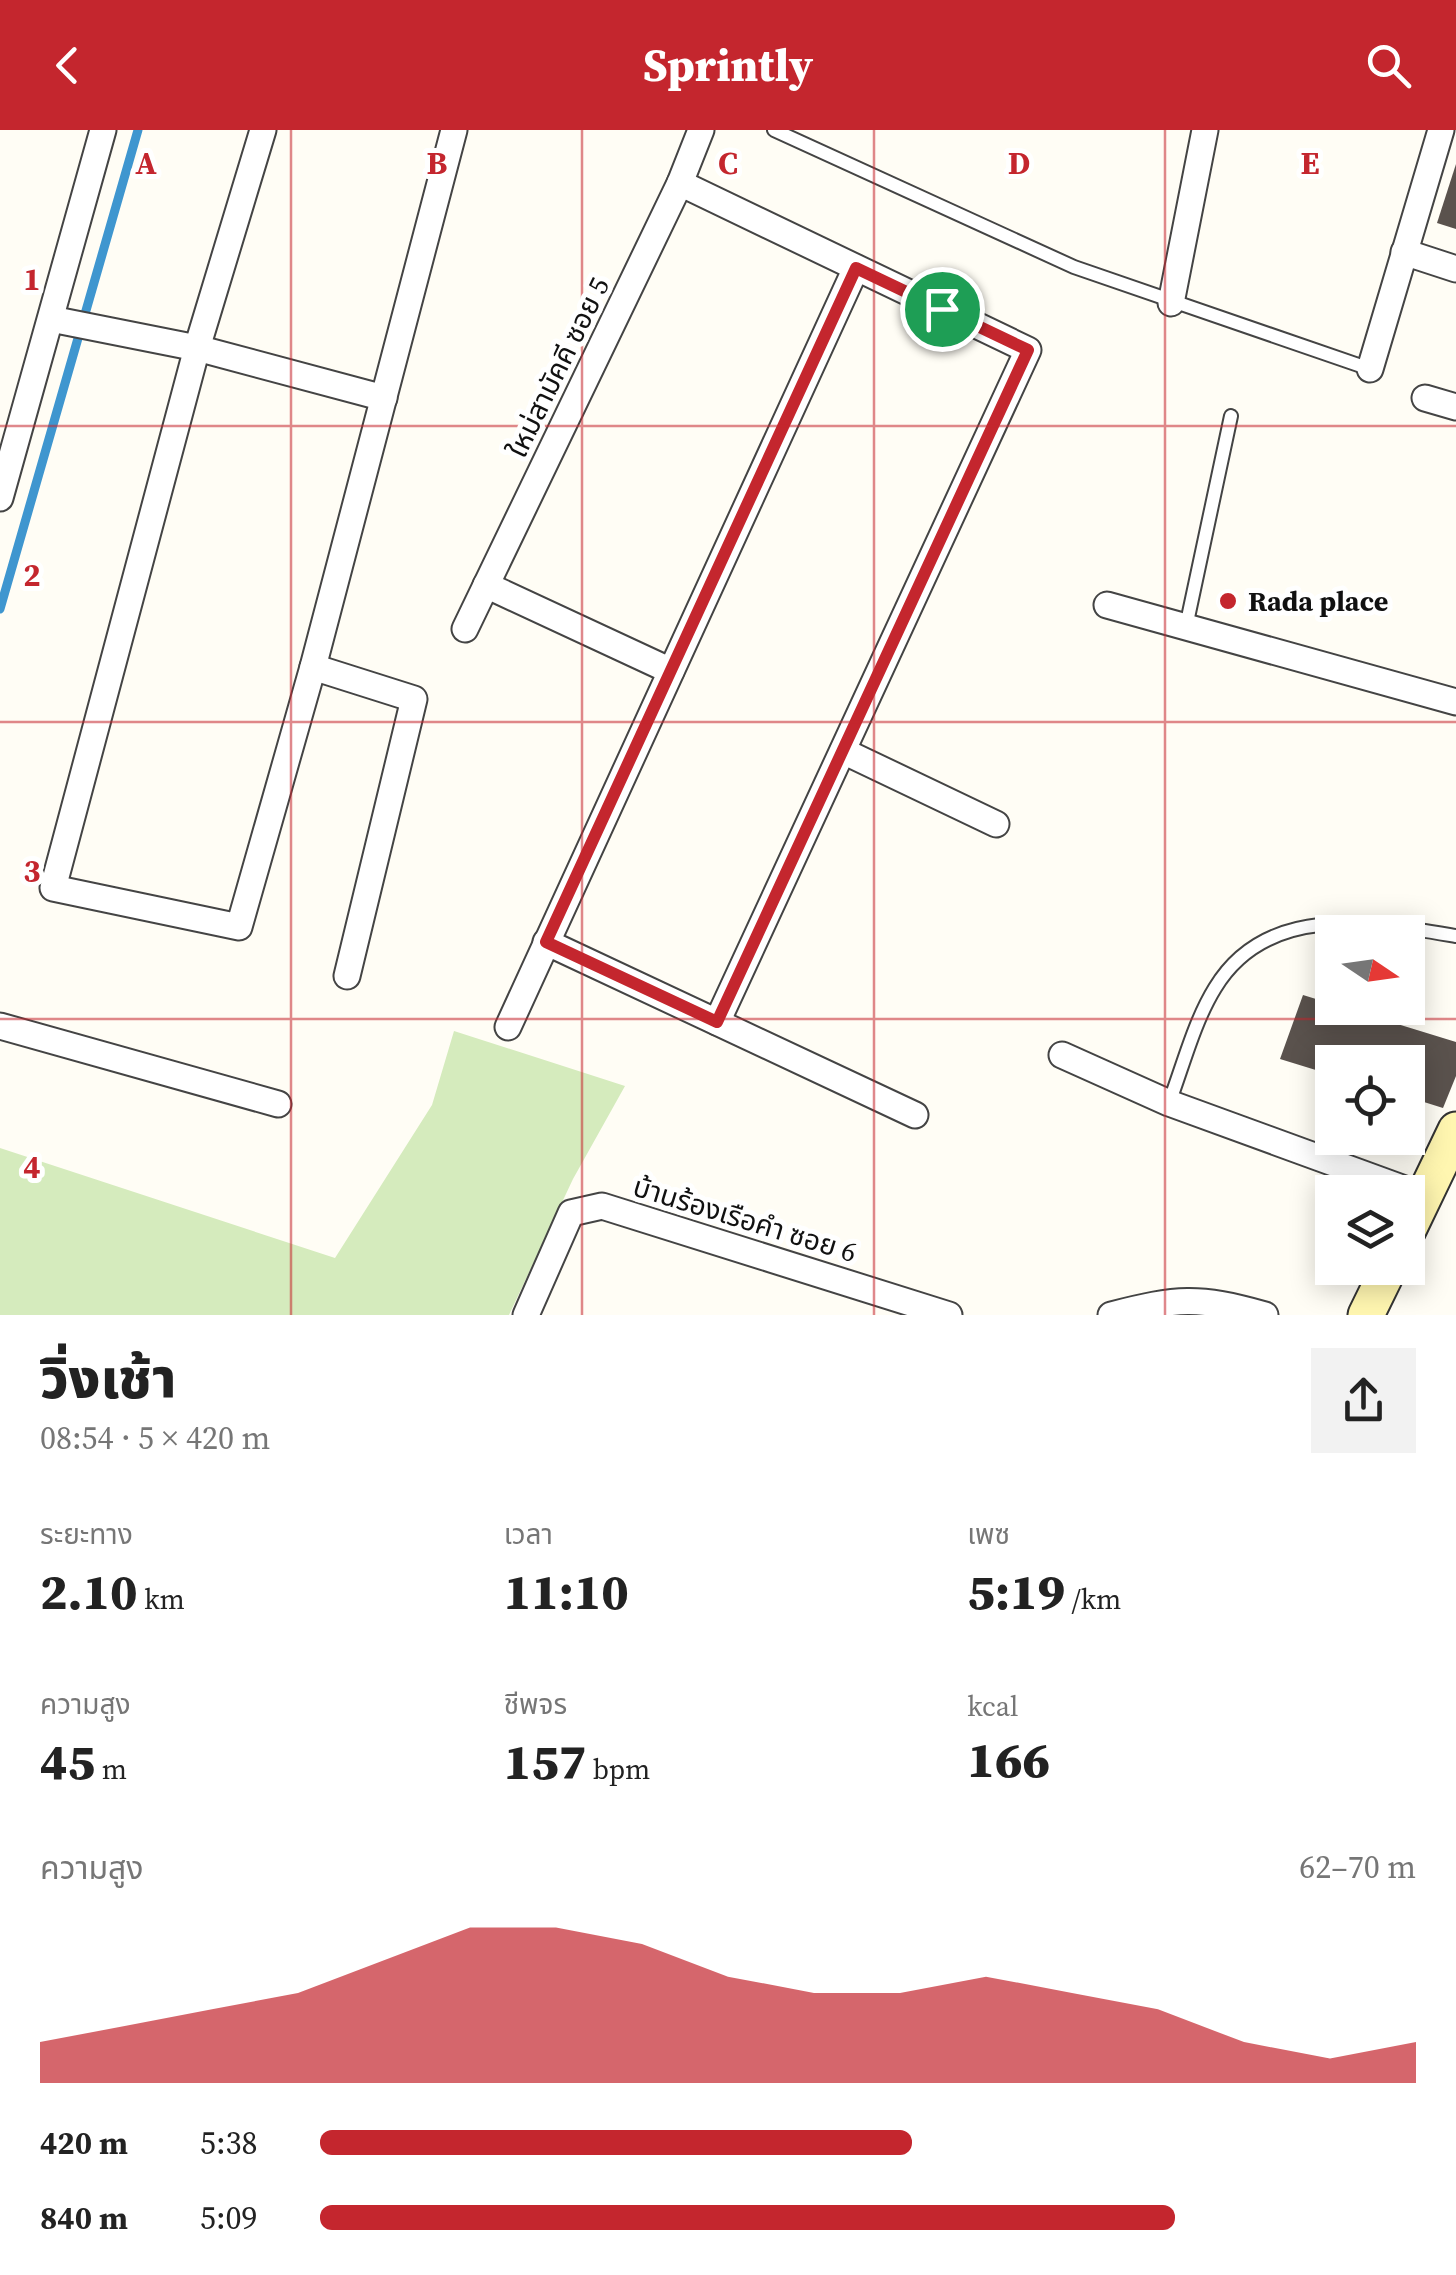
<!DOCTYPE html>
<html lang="th">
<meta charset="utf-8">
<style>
:root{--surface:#fff;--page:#f2f2f2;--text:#222;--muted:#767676;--accent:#c4262e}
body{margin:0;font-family:"Source Serif 4","Noto Sans Thai",serif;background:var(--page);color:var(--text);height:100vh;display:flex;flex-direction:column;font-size:38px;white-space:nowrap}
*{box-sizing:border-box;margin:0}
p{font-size:32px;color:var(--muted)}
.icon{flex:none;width:55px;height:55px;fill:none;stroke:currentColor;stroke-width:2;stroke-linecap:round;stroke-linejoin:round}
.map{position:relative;height:1185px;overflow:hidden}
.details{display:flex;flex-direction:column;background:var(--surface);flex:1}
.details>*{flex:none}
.needle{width:65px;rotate:103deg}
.fabs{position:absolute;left:1315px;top:785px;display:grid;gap:20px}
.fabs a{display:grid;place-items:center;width:110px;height:110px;border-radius:0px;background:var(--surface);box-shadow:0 5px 25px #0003;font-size:50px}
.pin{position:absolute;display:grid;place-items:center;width:85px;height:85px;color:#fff;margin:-42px;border:5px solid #fff;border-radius:50%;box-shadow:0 2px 10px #0007}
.round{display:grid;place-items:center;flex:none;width:105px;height:105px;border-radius:0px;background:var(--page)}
.overview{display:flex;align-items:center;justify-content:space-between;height:170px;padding:0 40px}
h1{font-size:55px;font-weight:800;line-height:75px}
.metrics{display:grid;grid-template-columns:repeat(3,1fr);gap:15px;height:170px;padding:10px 40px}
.metrics div{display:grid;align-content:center}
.metrics b{font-size:50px;font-weight:800}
.metrics small{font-size:28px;font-weight:400}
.metrics p{font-size:28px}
.chart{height:280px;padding:20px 40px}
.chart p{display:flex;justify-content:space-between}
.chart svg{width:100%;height:180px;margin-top:10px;fill:var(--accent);opacity:.7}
ul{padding:0 40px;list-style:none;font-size:32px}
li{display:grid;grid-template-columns:160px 120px 1fr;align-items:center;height:75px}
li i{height:25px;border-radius:12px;background:var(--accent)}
header{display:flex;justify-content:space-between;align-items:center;height:130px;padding:0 40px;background:var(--accent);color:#fff;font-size:45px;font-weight:800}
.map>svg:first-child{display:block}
</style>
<header><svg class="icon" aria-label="back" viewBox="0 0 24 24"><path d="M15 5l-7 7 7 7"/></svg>Sprintly<svg class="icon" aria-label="search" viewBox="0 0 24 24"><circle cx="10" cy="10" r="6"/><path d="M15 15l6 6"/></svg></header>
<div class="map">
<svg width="1456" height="1185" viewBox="0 0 1456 1185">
<rect width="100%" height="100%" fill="#fffdf5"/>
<polygon fill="#d5ebbd" points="454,901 625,956 573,1049 509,1185 0,1185 0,1018 335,1128 432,975"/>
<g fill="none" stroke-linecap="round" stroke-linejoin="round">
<polyline stroke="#3f96cf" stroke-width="9" points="0,479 138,0"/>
</g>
<g fill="#5a524d">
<polygon points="1456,34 1456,99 1437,93"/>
<polygon points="1303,865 1456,912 1456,946 1443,978 1408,967 1408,932 1332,932 1332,945 1280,929"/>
</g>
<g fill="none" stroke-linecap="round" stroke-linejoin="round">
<defs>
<g id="lane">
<polyline points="774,0 1074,137 1370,239"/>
<polyline points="1186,497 1231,286"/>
<path d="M 1169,973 C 1183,936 1194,892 1215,858 C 1267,772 1373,792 1456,806"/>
</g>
<g id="street">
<polyline points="263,0 197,218 53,758 239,797 313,537 454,0"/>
<polyline points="680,53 1028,220 717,892"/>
<polyline points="1404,122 1456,139"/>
<polyline points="1171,173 1205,0"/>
<polyline points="51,189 197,218 384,268"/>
<polyline points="1370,239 1441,0"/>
<polyline points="1425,268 1456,277"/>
<polyline points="0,368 103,0"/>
<polyline points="486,455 671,541"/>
<polyline points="1107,475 1456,572"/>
<polyline points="465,499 680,53 701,0"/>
<polyline points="313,537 414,569 347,846"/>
<polyline points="843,621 996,694"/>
<polyline points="546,812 915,985"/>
<polyline points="0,896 278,974"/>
<polyline points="508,897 856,138"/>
<polyline points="1062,925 1169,973 1424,1066"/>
<polyline points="526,1185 571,1083 602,1076 949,1185"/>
<path d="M 1111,1185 C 1178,1168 1197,1166 1265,1185"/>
</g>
<g id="secondary">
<polyline points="1408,1100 1456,1000"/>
<polyline points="1366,1185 1389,1138"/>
</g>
</defs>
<use href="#lane" stroke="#444" stroke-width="16"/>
<use href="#street" stroke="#444" stroke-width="29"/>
<use href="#secondary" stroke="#333" stroke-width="39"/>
<use href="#lane" stroke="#fff" stroke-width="12"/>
<use href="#street" stroke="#fff" stroke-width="25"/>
<use href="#secondary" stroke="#fff6b0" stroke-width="35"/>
</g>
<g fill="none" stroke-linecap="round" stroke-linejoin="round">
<defs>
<polygon id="route" points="856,138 1028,220 717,892 546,812"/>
</defs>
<use href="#route" stroke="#fff" stroke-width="20"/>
<use href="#route" stroke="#c4262e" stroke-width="12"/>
</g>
<path fill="none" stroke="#c4262e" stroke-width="2.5" stroke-opacity="0.55" d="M 291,0 L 291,1185M 582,0 L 582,1185M 874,0 L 874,1185M 1165,0 L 1165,1185M 0,296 L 1456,296M 0,592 L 1456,592M 0,889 L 1456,889"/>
<circle fill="#c4262e" stroke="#fff" stroke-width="4" cx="1228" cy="471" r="10"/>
<g text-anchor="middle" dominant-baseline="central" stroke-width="10" stroke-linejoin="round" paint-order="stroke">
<g font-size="28" fill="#111" stroke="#fff">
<text transform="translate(558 237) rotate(-64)">ใหม่สามัคคี ซอย 5</text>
<text transform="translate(745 1089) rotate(17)">บ้านร้องเรือคำ ซอย 6</text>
</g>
<g font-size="28" font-weight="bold" fill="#111" stroke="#fff" text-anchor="start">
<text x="1248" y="471">Rada place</text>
</g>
</g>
<g font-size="32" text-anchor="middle" font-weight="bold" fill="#c4262e" stroke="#fff" stroke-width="10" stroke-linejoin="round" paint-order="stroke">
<text x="146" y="44">A</text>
<text x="437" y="44">B</text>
<text x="728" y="44">C</text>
<text x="1019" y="44">D</text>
<text x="1310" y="44">E</text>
<text x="32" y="160">1</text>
<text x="32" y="456">2</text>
<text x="32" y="752">3</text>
<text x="32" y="1048">4</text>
</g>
</svg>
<div class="fabs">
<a><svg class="needle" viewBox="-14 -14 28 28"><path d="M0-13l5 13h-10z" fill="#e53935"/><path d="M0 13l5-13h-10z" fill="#767676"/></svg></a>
<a><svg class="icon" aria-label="locate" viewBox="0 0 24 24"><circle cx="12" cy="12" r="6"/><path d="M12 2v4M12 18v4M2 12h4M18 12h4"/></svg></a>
<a><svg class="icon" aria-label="layers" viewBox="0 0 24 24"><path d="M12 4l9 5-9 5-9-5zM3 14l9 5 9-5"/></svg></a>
</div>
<div class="pin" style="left:942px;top:179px;background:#1e9e55"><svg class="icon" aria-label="arrive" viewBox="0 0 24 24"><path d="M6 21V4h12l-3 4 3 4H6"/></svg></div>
</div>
<section class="details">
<div class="overview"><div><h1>วิ่งเช้า</h1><p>08:54 · 5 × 420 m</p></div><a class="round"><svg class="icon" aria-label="share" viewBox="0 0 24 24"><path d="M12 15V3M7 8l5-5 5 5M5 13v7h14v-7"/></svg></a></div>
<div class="metrics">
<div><p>ระยะทาง</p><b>2.10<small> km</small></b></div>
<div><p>เวลา</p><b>11:10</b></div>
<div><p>เพซ</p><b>5:19<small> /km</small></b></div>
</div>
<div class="metrics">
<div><p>ความสูง</p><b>45<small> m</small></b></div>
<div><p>ชีพจร</p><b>157<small> bpm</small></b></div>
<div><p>kcal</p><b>166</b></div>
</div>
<div class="chart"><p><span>ความสูง</span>62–70 m</p>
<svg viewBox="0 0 160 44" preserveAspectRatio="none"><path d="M0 44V34L10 30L20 26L30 22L40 14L50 6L60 6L70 10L80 18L90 22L100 22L110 18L120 22L130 26L140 34L150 38L160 34V44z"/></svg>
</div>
<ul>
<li><b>420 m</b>5:38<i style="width:54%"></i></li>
<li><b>840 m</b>5:09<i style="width:78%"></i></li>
</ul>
</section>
